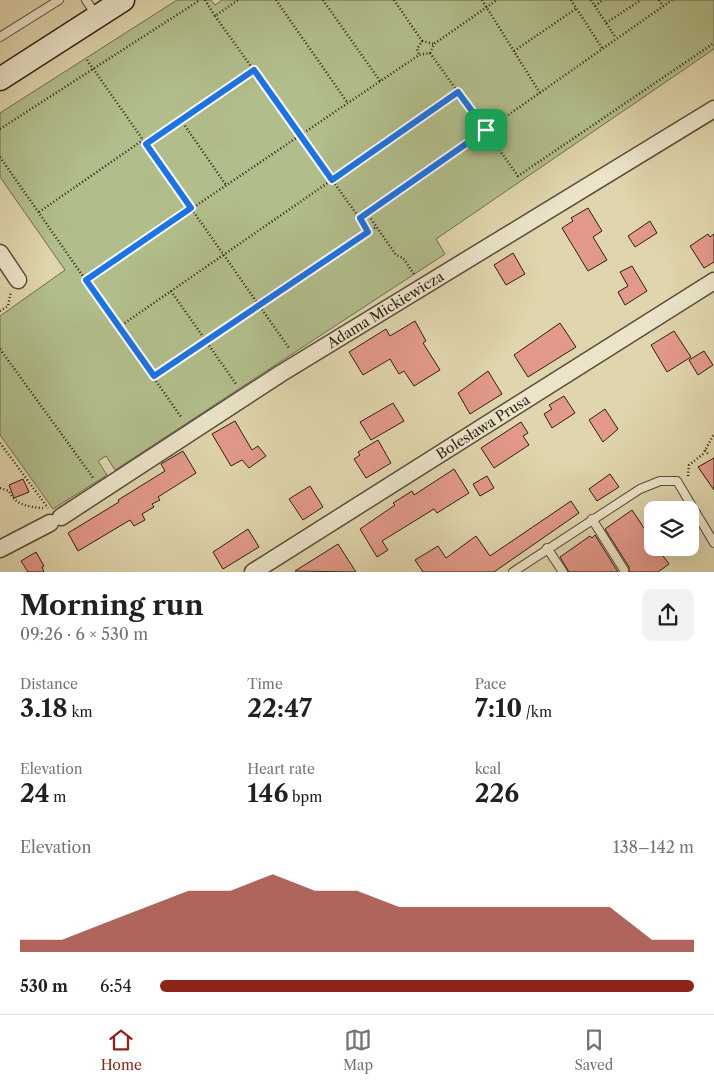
<!DOCTYPE html>
<meta charset="utf-8">
<style>
:root{--surface:#fff;--page:#f2f2f2;--text:#202124;--muted:#757577;--line:#e0e0e0;--accent:#8f2418}
body{margin:0;font-family:"Libre Caslon Text",serif;background:var(--page);color:var(--text);height:100vh;display:flex;flex-direction:column;font-size:19px;white-space:nowrap}
*{box-sizing:border-box;margin:0}
p{font-size:16px;color:var(--muted)}
.icon{flex:none;width:28px;height:28px;fill:none;stroke:currentColor;stroke-width:2;stroke-linecap:round;stroke-linejoin:round}
.map{position:relative;height:572px;overflow:hidden}
.side{display:flex;flex-direction:column;background:var(--surface);flex:1}
.side>*{flex:none}
.fabs{position:absolute;left:644px;top:501px;display:grid;gap:10px}
.fabs a{display:grid;place-items:center;width:55px;height:55px;border-radius:10px;background:var(--surface);box-shadow:0 5px 20px #0002;font-size:25px}
.pin{position:absolute;display:grid;place-items:center;width:42px;height:42px;color:#fff;margin:-21px;border-radius:10px;box-shadow:0 2px 8px #0006}
.round{display:grid;place-items:center;flex:none;width:52px;height:52px;border-radius:10px;background:var(--page)}
.overview{display:flex;align-items:center;justify-content:space-between;height:85px;padding:0 20px}
h1{font-size:28px;font-weight:800;line-height:38px}
.figures{display:grid;grid-template-columns:repeat(3,1fr);gap:8px;height:85px;padding:5px 20px}
.figures div{display:grid;align-content:center}
.figures b{font-size:25px;font-weight:800}
.figures small{font-size:14px;font-weight:400}
.figures p{font-size:14px}
.chart{height:140px;padding:10px 20px}
.chart p{display:flex;justify-content:space-between}
.chart svg{width:100%;height:90px;margin-top:5px;fill:var(--accent);opacity:.7}
ul{padding:0 20px;list-style:none;font-size:16px}
li{display:grid;grid-template-columns:80px 60px 1fr;align-items:center;height:38px}
li i{height:12px;border-radius:6px;background:var(--accent)}
.tab-bar{display:flex;justify-content:space-around;align-items:center;height:70px;border-top:1px solid var(--line);background:var(--surface);font-size:14px;color:var(--muted)}
.tab-bar a{display:grid;justify-items:center;gap:2px}
.tab-bar .on{color:var(--accent)}
.map>svg:first-child{display:block}
</style>
<div class="map">
<svg width="714" height="572" viewBox="0 0 714 572">
<rect width="100%" height="100%" fill="#e0d5ac"/>
<filter id="stains"><feTurbulence type="fractalNoise" baseFrequency=".004" numOctaves="4"/><feColorMatrix values="0 0 0 0 .2 0 0 0 0 .09 0 0 0 0 .02 0 0 0 .5 -.17"/></filter>
<radialGradient id="worn" r=".72"><stop offset=".6" stop-color="#630" stop-opacity="0"/><stop offset="1" stop-color="#630" stop-opacity=".3"/></radialGradient>
<polygon fill="#b1bd8a" stroke="#6f6e50" points="177,0 211,0 215,5 222,0 714,0 714,49 436,239 445,254 115,470 106,456 98,461 107,475 53,509 0,435 0,316 65,270 0,177 0,113"/>
<g fill="#e3998a" stroke="#2d1f16">
<polygon points="588,208 602,231 593,237 607,260 588,271 562,228 573,221 571,218"/>
<polygon points="650,221 657,233 635,247 628,236"/>
<polygon points="708,234 710,237 714,234 714,262 704,268 690,246"/>
<polygon points="513,253 525,274 506,285 494,265"/>
<polygon points="632,266 647,291 625,305 618,292 628,286 620,272"/>
<polygon points="415,321 426,341 423,343 440,370 414,386 404,371 399,374 390,359 363,375 349,352 386,329 390,336"/>
<polygon points="560,323 576,347 528,377 514,355"/>
<polygon points="674,331 691,357 667,372 651,345"/>
<polygon points="704,351 713,365 698,375 689,360"/>
<polygon points="488,371 502,394 470,414 458,393"/>
<polygon points="564,396 575,413 552,428 544,414 552,409 549,405"/>
<polygon points="393,403 404,421 371,440 360,422"/>
<polygon points="605,409 618,429 603,442 589,420"/>
<polygon points="235,421 252,450 258,446 266,456 249,468 242,460 231,466 212,434"/>
<polygon points="521,422 528,433 523,436 529,445 494,468 481,448"/>
<polygon points="378,440 391,463 366,478 354,459 360,455 358,452"/>
<polygon points="183,451 196,473 158,497 160,500 152,504 154,507 142,514 145,520 134,526 130,520 78,551 68,533 119,502 118,500 165,471 161,464"/>
<polygon points="714,458 714,490 698,467"/>
<polygon points="454,469 469,493 437,513 434,509 382,541 388,550 377,557 360,529 395,505 393,503 412,491 414,495"/>
<polygon points="610,474 619,487 597,501 589,489"/>
<polygon points="487,476 494,488 480,496 473,484"/>
<polygon points="23,479 29,492 14,498 9,485"/>
<polygon points="310,486 323,507 303,520 289,499"/>
<polygon points="571,501 579,513 494,572 423,572 415,560 438,546 446,558 476,536 490,556"/>
<polygon points="632,510 652,540 652,548 657,548 669,564 658,572 629,572 629,567 605,529"/>
<polygon points="248,529 259,547 223,569 213,552"/>
<polygon points="595,535 618,572 569,572 560,557 590,536 592,538"/>
<polygon points="338,544 356,572 295,571"/>
<polygon points="36,552 44,566 42,567 44,572 28,572 21,561"/>
</g>
<g fill="none" stroke-linecap="round" stroke-linejoin="round">
<defs>
<g id="lane">
<polyline points="86,0 96,15"/>
<polyline points="0,37 59,0"/>
<polyline points="592,519 624,570"/>
<polyline points="547,548 563,572"/>
<polyline points="513,572 640,489 660,481 677,481 714,543"/>
</g>
<g id="street">
<polyline points="0,253 18,280"/>
<path id="s1" d="M 61,517 L 280,374 L 714,109"/>
<polyline points="0,549 50,523"/>
<path id="s2" d="M 253,572 L 714,281"/>
</g>
<polyline id="secondary" points="0,79 123,0"/>
</defs>
<use href="#lane" stroke="#5a4c3c" stroke-width="10"/>
<use href="#street" stroke="#5a4c3c" stroke-width="19"/>
<use href="#secondary" stroke="#2d1f16" stroke-width="25"/>
<g stroke="#2d1f16" stroke-width="2.5" stroke-dasharray="1 2.5" stroke-linecap="butt">
<polyline points="205,0 215,16 238,0"/>
<polyline points="276,0 347,102"/>
<polyline points="323,0 380,81"/>
<polyline points="394,0 422,41 417,49 419,55"/>
<polyline points="482,0 540,93"/>
<polyline points="571,0 602,48"/>
<polyline points="591,0 616,38"/>
<polyline points="659,0 663,6"/>
<polyline points="595,6 603,0"/>
<polyline points="215,16 360,219 672,0"/>
<polyline points="606,23 641,0"/>
<polyline points="422,41 434,44"/>
<polyline points="514,51 577,8"/>
<polyline points="430,53 518,176 714,43"/>
<polyline points="87,60 289,348"/>
<polyline points="181,120 226,185"/>
<polyline points="0,129 200,0"/>
<polyline points="146,144 254,70"/>
<polyline points="0,157 181,417"/>
<polyline points="39,212 143,140"/>
<polyline points="367,213 396,255 403,258 414,274"/>
<polyline points="360,219 368,232"/>
<polyline points="86,280 419,55 430,53 434,44 497,0"/>
<polyline points="171,291 236,384"/>
<polyline points="0,311 8,306 11,292"/>
<polyline points="119,327 458,93"/>
<polyline points="0,349 94,479"/>
<polyline points="153,376 376,227"/>
<polyline points="0,443 48,508"/>
<polyline points="705,450 709,455"/>
<polyline points="688,476 689,465 703,454 714,434"/>
<path d="M 0,488 L 9,491 C 15,505 29,507 43,508"/>
</g>
<use href="#lane" stroke="#ebe4c9" stroke-width="8"/>
<use href="#street" stroke="#ebe4c9" stroke-width="16"/>
<use href="#secondary" stroke="#ebe4c9" stroke-width="22"/>
</g>
<g fill="none" stroke-linecap="round" stroke-linejoin="round">
<defs>
<polygon id="route" points="254,70 332,180 458,92 486,130 360,218 368,232 154,376 86,280 191,208 146,144"/>
</defs>
<use href="#route" stroke="#fff" stroke-width="10"/>
<use href="#route" stroke="#1a73e8" stroke-width="6"/>
</g>
<g text-anchor="middle" dominant-baseline="central" stroke-width="4.5" stroke-linejoin="round" paint-order="stroke">
<g font-size="14" fill="#2d1f16" stroke="#ebe4c9">
<text stroke="none"><textPath href="#s1" startOffset="385">Adama Mickiewicza</textPath></text>
<text stroke="none"><textPath href="#s2" startOffset="272">Bolesława Prusa</textPath></text>
</g>
</g>
<rect width="100%" height="100%" filter="url(#stains)"/>
<rect width="100%" height="100%" fill="url(#worn)"/>
</svg>
<div class="fabs">
<a><svg class="icon" aria-label="layers" viewBox="0 0 24 24"><path d="M12 4l9 5-9 5-9-5zM3 14l9 5 9-5"/></svg></a>
</div>
<div class="pin" style="left:486px;top:130px;background:#1e9e55"><svg class="icon" aria-label="arrive" viewBox="0 0 24 24"><path d="M6 21V4h12l-3 4 3 4H6"/></svg></div>
</div>
<section class="side">
<div class="overview"><div><h1>Morning run</h1><p>09:26 · 6 × 530 m</p></div><a class="round"><svg class="icon" aria-label="share" viewBox="0 0 24 24"><path d="M12 15V3M7 8l5-5 5 5M5 13v7h14v-7"/></svg></a></div>
<div class="figures">
<div><p>Distance</p><b>3.18<small> km</small></b></div>
<div><p>Time</p><b>22:47</b></div>
<div><p>Pace</p><b>7:10<small> /km</small></b></div>
</div>
<div class="figures">
<div><p>Elevation</p><b>24<small> m</small></b></div>
<div><p>Heart rate</p><b>146<small> bpm</small></b></div>
<div><p>kcal</p><b>226</b></div>
</div>
<div class="chart"><p><span>Elevation</span>138–142 m</p>
<svg viewBox="0 0 160 44" preserveAspectRatio="none"><path d="M0 44V38L10 38L20 30L30 22L40 14L50 14L60 6L70 14L80 14L90 22L100 22L110 22L120 22L130 22L140 22L150 38L160 38V44z"/></svg>
</div>
<ul>
<li><b>530 m</b>6:54<i style="width:100%"></i></li>
</ul>
</section>
<nav class="tab-bar">
<a class="on"><svg class="icon" aria-label="home" viewBox="0 0 24 24"><path d="M3 11l9-7 9 7M6 9v11h12V9"/></svg>Home</a>
<a><svg class="icon" aria-label="map" viewBox="0 0 24 24"><path d="M3 6l6-2 6 2 6-2v14l-6 2-6-2-6 2zM9 4v14M15 6v14"/></svg>Map</a>
<a><svg class="icon" aria-label="saved" viewBox="0 0 24 24"><path d="M7 4h10v16l-5-4-5 4z"/></svg>Saved</a>
</nav>
